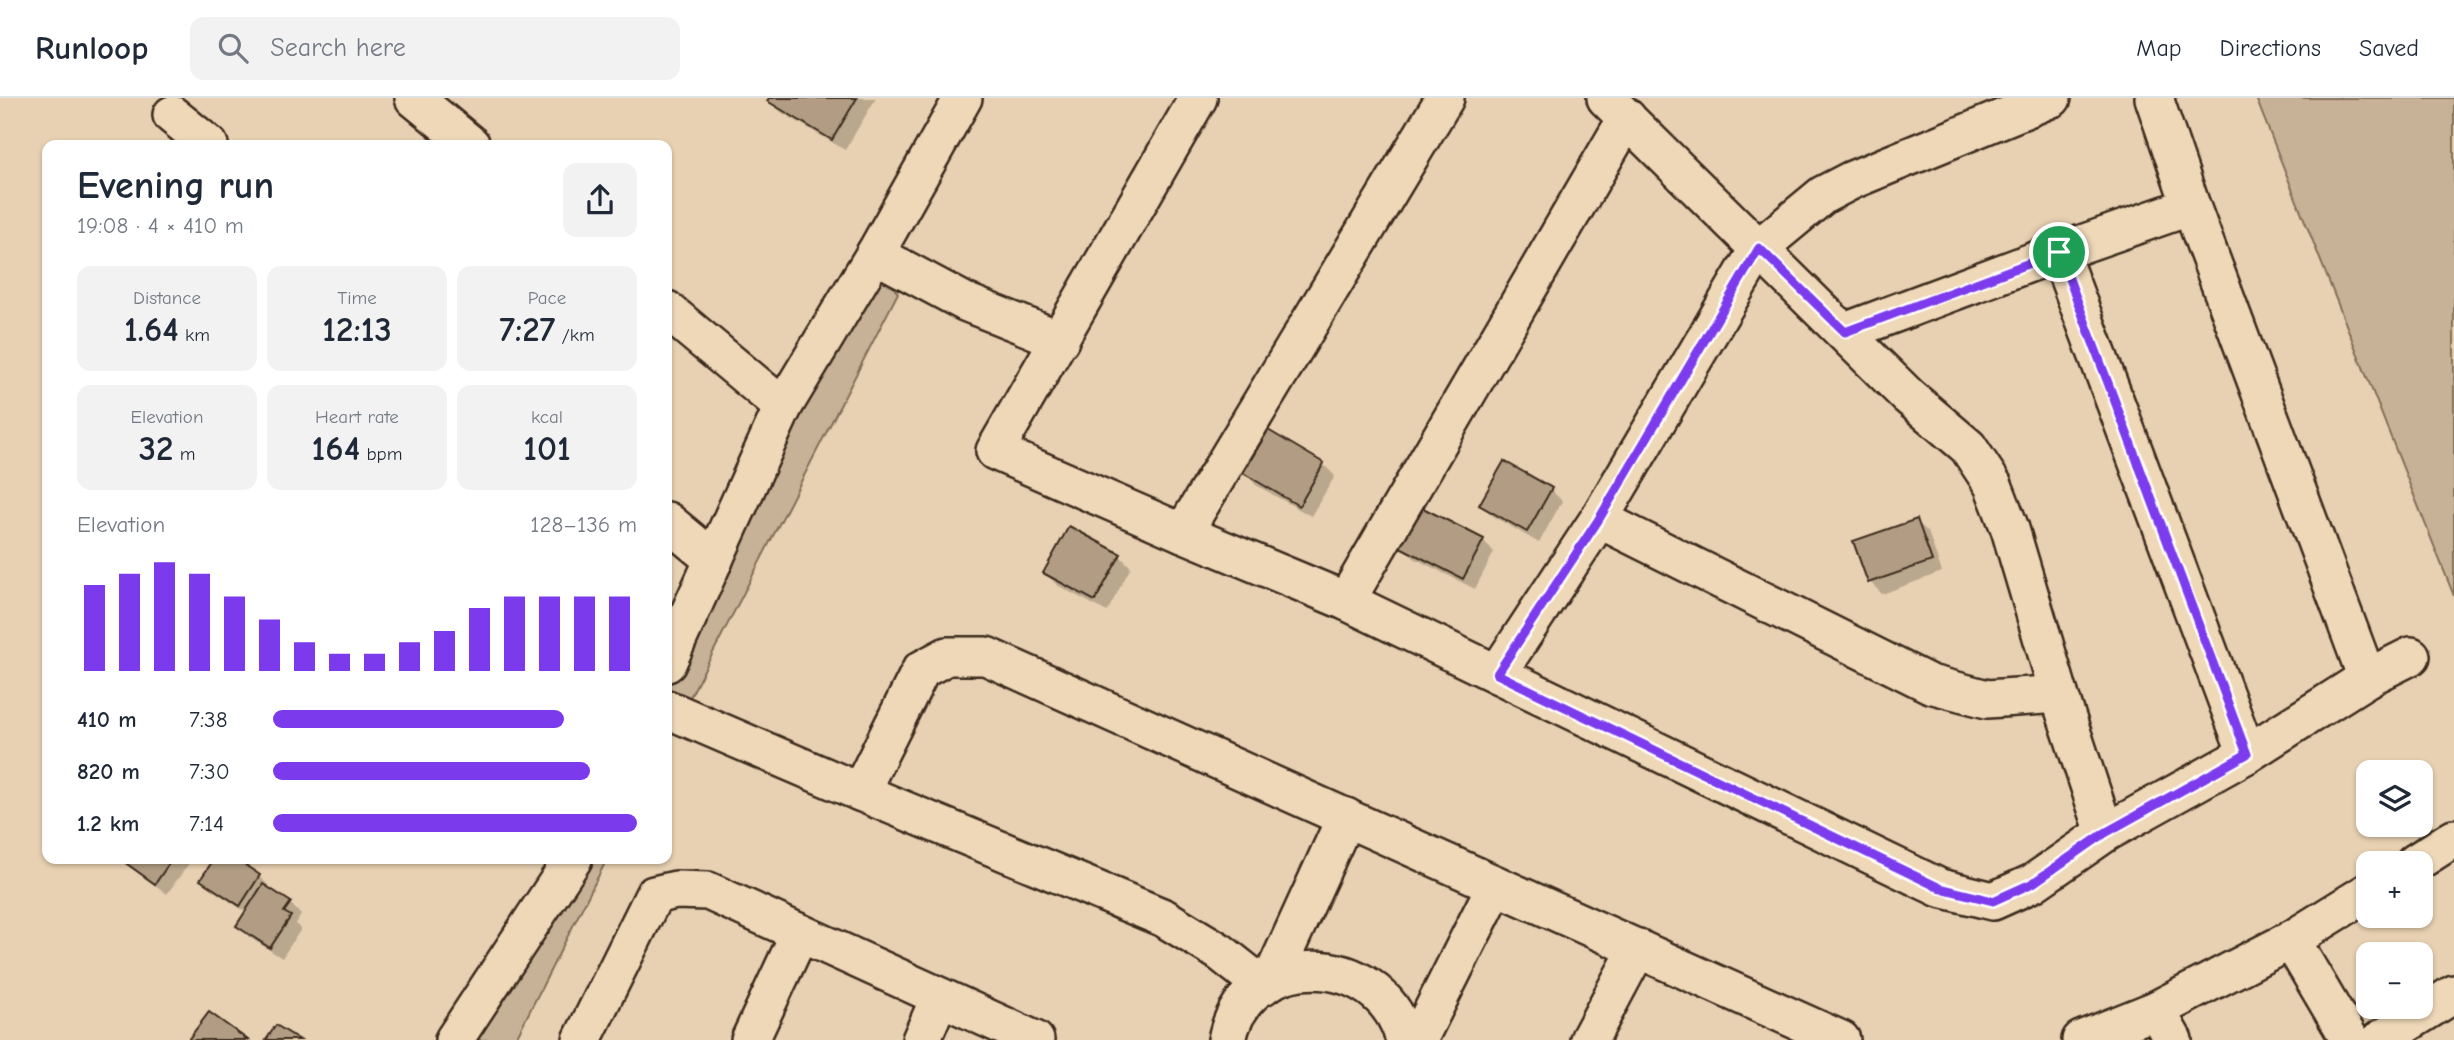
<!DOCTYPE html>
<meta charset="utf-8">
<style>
:root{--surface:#fff;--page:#f2f2f3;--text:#1f2937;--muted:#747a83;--line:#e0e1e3;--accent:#7c3aed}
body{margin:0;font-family:"Comic Neue",sans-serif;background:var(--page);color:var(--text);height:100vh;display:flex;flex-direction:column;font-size:26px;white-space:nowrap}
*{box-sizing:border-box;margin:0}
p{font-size:23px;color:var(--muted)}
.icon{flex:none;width:38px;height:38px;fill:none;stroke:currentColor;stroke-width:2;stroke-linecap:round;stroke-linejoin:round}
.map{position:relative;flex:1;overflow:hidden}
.details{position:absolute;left:42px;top:42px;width:630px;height:724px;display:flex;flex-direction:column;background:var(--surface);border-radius:14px;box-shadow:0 2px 5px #0004}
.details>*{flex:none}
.fabs{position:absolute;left:2356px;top:662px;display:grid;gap:14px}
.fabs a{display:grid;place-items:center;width:77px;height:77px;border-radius:14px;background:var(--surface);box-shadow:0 2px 5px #0004;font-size:35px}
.pin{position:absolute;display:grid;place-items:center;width:60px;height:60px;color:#fff;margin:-30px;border:4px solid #fff;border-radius:50%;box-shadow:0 2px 7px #0007}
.round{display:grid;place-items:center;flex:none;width:74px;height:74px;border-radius:14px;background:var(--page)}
.overview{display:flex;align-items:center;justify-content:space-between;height:119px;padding:0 35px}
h1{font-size:38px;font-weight:600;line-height:52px}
.figures{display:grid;grid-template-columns:repeat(3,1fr);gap:10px;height:119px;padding:7px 35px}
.figures div{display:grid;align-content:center;border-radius:14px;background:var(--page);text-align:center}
.figures b{font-size:35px;font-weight:600}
.figures small{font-size:19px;font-weight:400}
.figures p{font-size:19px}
.chart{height:196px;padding:14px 35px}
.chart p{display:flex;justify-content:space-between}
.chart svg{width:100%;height:126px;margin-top:7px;stroke:var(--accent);stroke-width:6}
ul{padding:0 35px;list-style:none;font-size:23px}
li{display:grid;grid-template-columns:112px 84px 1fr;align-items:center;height:52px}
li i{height:18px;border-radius:9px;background:var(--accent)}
header{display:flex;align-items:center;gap:42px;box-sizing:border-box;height:98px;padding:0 35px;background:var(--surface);border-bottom:2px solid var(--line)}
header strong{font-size:33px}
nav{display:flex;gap:38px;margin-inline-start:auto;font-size:24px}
.search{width:490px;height:63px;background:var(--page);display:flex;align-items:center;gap:18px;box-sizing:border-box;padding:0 24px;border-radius:14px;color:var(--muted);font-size:26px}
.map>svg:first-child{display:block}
</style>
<header>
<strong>Runloop</strong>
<div class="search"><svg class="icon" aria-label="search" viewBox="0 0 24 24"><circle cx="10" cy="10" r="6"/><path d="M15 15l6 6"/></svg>Search here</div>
<nav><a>Map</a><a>Directions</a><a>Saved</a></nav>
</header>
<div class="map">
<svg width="2454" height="942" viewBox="0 0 2454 942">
<rect width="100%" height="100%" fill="#e8d1b2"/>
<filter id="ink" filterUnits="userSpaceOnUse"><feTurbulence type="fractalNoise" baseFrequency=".0143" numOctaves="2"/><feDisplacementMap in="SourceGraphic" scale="14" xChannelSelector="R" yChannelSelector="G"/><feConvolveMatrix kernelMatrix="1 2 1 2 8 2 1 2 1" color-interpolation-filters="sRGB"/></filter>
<g filter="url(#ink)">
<g fill="#c8b297" stroke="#826e5a" stroke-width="2">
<polygon points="2256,0 2454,0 2454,498"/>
<polygon points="888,183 898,195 667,644 667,564 867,185"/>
<polygon points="573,761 607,761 515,942 454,942"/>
</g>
<g fill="#0003">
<polygon points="771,0 876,0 845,52 781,14 769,3"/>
<polygon points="1323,366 1335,378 1311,418 1256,387 1245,375"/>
<polygon points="1551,392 1562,403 1539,445 1493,418 1481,407"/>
<polygon points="1916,423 1928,434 1942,474 1882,496 1870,484 1856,444"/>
<polygon points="1483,442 1494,454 1475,491 1414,460 1402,449"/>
<polygon points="1120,458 1131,469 1107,514 1057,487 1045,475"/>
<polygon points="121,761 192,761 167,796"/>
<polygon points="233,761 259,778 271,790 270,792 290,805 301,817 296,826 301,831 282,860 249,839 238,827 246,814 214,793 202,782"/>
</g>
<g fill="#b29d84" stroke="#3b2a1e" stroke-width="2">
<polygon points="769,0 857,0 832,42 767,3"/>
<polygon points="1268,332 1324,365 1299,408 1243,375"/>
<polygon points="1504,363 1552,390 1527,434 1479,407"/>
<polygon points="1421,409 1484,441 1463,481 1400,449"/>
<polygon points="1917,421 1932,463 1868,485 1853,443"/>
<polygon points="1069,428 1121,456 1095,503 1043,475"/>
<polygon points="120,761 172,761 155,786"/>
<polygon points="214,761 236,761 260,777 240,808 200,782"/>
<polygon points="263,786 291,804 284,814 291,818 270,850 236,828"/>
<polygon points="209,914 248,942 188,942"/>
<polygon points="276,927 300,942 266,942"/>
</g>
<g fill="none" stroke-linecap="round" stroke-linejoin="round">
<defs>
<g id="minor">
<polyline points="414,0 471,47"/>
<polyline points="1198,0 995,353 1183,435 1346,503 1940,790 1993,803 2033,785 2105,735 2247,656 2367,580 2411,558"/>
<polyline points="1606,0 1908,298 1968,349 1993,387 2010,431 2059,596 2105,735"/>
<polyline points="2154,0 2191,108 2367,580"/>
<polyline points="172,17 209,47"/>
<polyline points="2059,154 2247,656"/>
<polyline points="875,156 965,204 1060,242"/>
<polyline points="667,212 783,309"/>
<polyline points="1845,234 2059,154 2191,108"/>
<polyline points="1599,421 1930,586 1987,601 2059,596"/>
<polyline points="667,423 714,462"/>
<polyline points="1183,435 1445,0"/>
<polyline points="1346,503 1627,20"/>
<polyline points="667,565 783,309 875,156 963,0"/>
<polyline points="1497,576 1599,421 1759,150 1823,97 1852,82 2052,0"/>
<polyline points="667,611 860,694 1164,820 1220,854 1263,888"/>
<polyline points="860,694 921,572 947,558 986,558 1841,942"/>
<polyline points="2415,765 2454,740"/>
<polyline points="2291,842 2368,794"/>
<polyline points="1271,883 1346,719"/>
<polyline points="2156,912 2173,942"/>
<polyline points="454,942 573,761"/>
<polyline points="582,942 654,797 676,792 708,793 1035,942"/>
<polyline points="750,942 800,835"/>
<polyline points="921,942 940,899"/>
<path d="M 1227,942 C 1245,849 1381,849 1405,942"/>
<polyline points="1418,942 1496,787"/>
<polyline points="1589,942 1638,850"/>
<polyline points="2081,942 2156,912 2291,842 2350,942"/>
<polyline points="2380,942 2454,896"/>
</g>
</defs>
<use href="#minor" stroke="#3b2a1e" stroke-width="42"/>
<use href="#minor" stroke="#efd8b8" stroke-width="37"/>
</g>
</g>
<g fill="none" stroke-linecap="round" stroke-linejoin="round" filter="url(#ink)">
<defs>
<polygon id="route" points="1759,150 1845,234 2059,154 2247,656 2105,735 2033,785 1993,803 1940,790 1497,576 1599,421"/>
</defs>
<use href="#route" stroke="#fff" stroke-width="14"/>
<use href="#route" stroke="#7c3aed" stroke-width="9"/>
</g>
</svg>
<div class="fabs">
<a><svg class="icon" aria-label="layers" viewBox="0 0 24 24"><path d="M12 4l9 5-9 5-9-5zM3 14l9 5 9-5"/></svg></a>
<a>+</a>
<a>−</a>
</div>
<div class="pin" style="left:2059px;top:154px;background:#1e9e55"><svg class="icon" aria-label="arrive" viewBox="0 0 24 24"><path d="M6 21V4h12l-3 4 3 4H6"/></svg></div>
<section class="details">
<div class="overview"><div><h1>Evening run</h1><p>19:08 · 4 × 410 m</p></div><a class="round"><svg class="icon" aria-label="share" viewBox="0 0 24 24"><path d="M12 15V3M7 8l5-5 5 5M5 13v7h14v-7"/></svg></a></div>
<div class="figures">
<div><p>Distance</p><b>1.64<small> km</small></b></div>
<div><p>Time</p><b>12:13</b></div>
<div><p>Pace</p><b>7:27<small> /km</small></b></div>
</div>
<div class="figures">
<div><p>Elevation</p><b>32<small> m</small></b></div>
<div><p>Heart rate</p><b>164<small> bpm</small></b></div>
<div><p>kcal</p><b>101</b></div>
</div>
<div class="chart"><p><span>Elevation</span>128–136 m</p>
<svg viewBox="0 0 160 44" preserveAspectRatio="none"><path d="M5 44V14M15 44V10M25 44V6M35 44V10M45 44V18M55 44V26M65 44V34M75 44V38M85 44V38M95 44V34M105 44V30M115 44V22M125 44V18M135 44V18M145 44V18M155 44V18"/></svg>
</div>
<ul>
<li><b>410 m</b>7:38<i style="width:80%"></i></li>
<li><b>820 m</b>7:30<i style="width:87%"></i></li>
<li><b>1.2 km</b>7:14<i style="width:100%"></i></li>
</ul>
</section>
</div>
